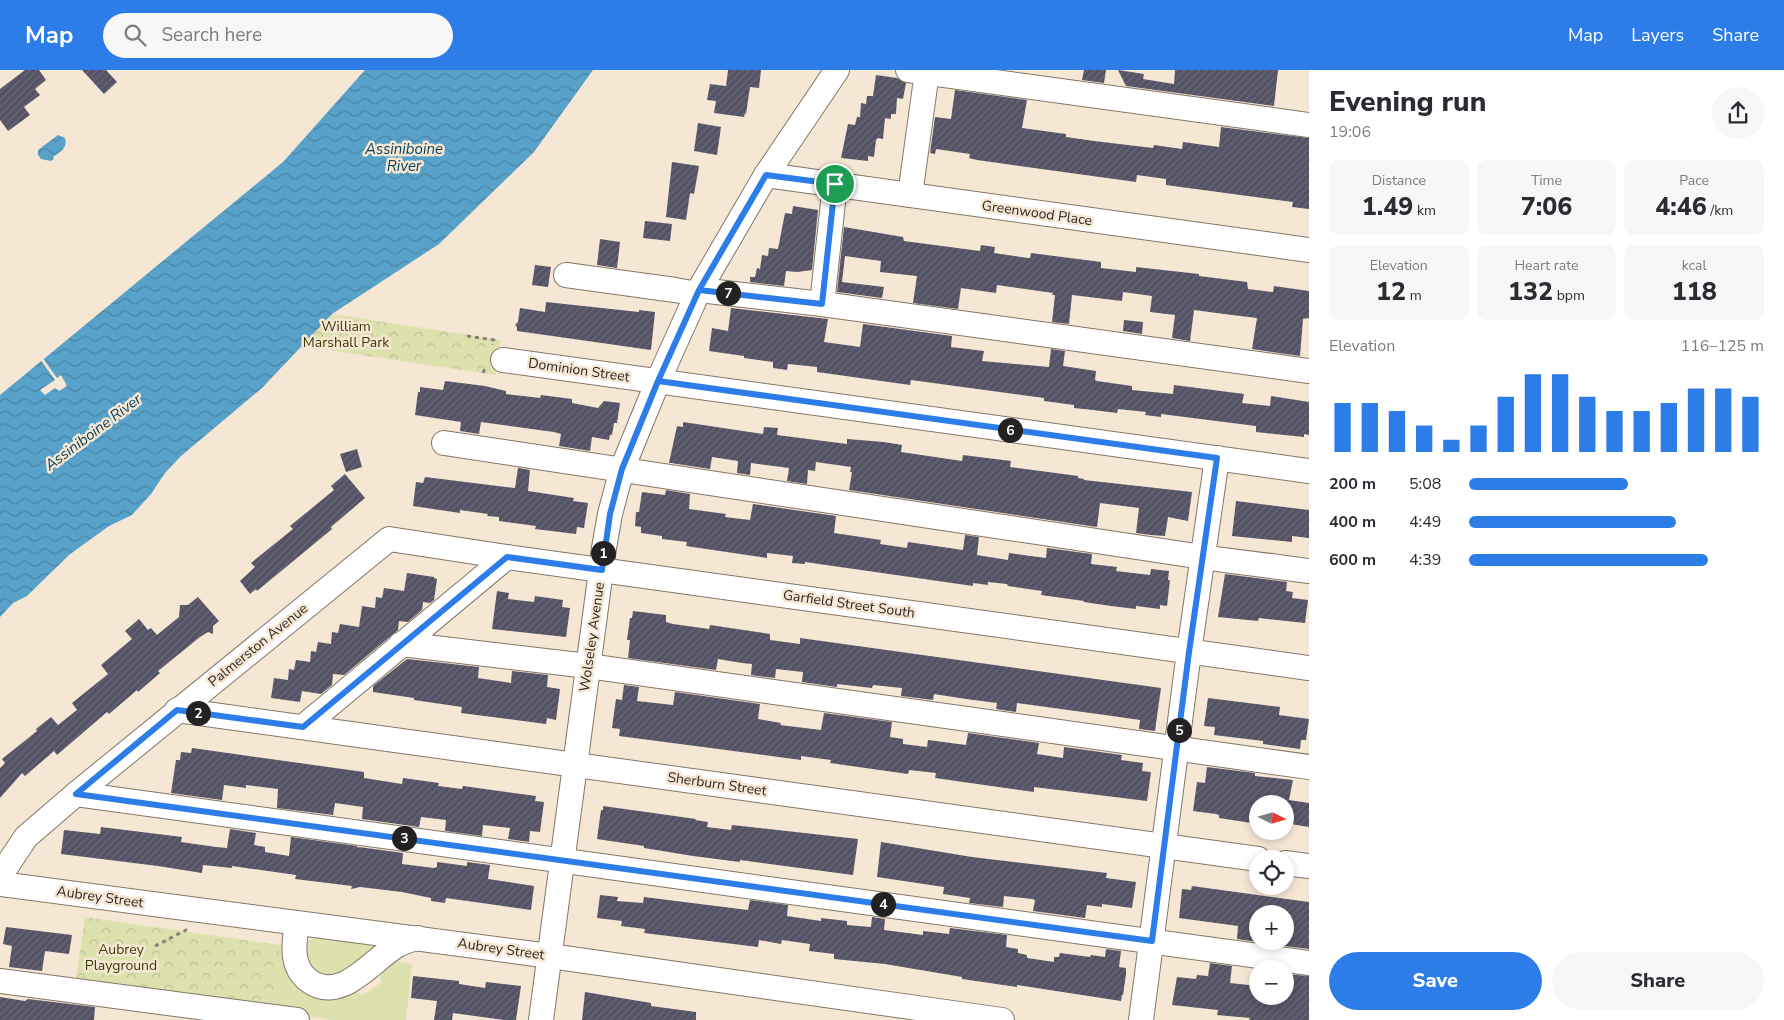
<!DOCTYPE html>
<meta charset="utf-8">
<style>
:root{--surface:#fff;--page:#f7f7f7;--text:#2b2b33;--muted:#7c7c81;--accent:#2c7de8}
body{margin:0;font-family:"Nunito Sans",sans-serif;background:var(--page);color:var(--text);height:100vh;display:flex;flex-direction:column;font-size:19px;white-space:nowrap}
*{box-sizing:border-box;margin:0}
p{font-size:16px;color:var(--muted)}
.icon{flex:none;width:28px;height:28px;fill:none;stroke:currentColor;stroke-width:2;stroke-linecap:round;stroke-linejoin:round}
.map{position:relative;flex:1;overflow:hidden}
.panel{display:flex;flex-direction:column;background:var(--surface);width:475px}
.panel>*{flex:none}
.needle{width:32px;rotate:95deg}
.tools{position:absolute;left:1249px;top:725px;display:grid;gap:10px}
.tools a{display:grid;place-items:center;width:45px;height:45px;border-radius:50%;background:var(--surface);box-shadow:0 2px 8px #0003;font-size:25px}
.pin{position:absolute;display:grid;place-items:center;width:42px;height:42px;color:#fff;margin:-21px;border:2px solid #fff;border-radius:50%;box-shadow:0 1px 5px #0007}
.km{position:absolute;width:25px;height:25px;margin:-12px;border-radius:50%;background:#222;color:#fff;font-size:14px;line-height:25px;text-align:center}
.round{display:grid;place-items:center;flex:none;width:52px;height:52px;border-radius:26px;background:var(--page)}
.headline{display:flex;align-items:center;justify-content:space-between;height:85px;padding:0 20px}
h1{font-size:28px;font-weight:800;line-height:38px}
.figures{display:grid;grid-template-columns:repeat(3,1fr);gap:8px;height:85px;padding:5px 20px}
.figures div{display:grid;align-content:center;border-radius:10px;background:var(--page);text-align:center}
.figures b{font-size:25px;font-weight:800}
.figures small{font-size:14px;font-weight:400}
.figures p{font-size:14px}
.chart{height:140px;padding:10px 20px}
.chart p{display:flex;justify-content:space-between}
.chart svg{width:100%;height:90px;margin-top:5px;stroke:var(--accent);stroke-width:6}
.button{display:flex;gap:10px;margin-top:auto;padding:10px 20px}
.button a{flex:1;height:58px;border-radius:30px;background:var(--accent);color:#fff;font-size:20px;font-weight:800;line-height:58px;text-align:center}
.button a+a{background:var(--page);color:var(--text)}
ul{padding:0 20px;list-style:none;font-size:16px}
li{display:grid;grid-template-columns:80px 60px 1fr;align-items:center;height:38px}
li i{height:12px;border-radius:6px;background:var(--accent)}
header{display:flex;align-items:center;gap:30px;box-sizing:border-box;height:70px;padding:0 25px;background:var(--accent);color:#fff}
header strong{font-size:24px}
nav{display:flex;gap:28px;margin-inline-start:auto;font-size:18px}
.search{width:350px;height:45px;background:var(--page);display:flex;align-items:center;gap:12px;box-sizing:border-box;padding:0 18px;border-radius:28px;color:var(--muted);font-size:19px}
main{display:flex;flex:1;min-height:0}
.map>svg:first-child{display:block}
</style>
<header>
<strong>Map</strong>
<div class="search"><svg class="icon" aria-label="search" viewBox="0 0 24 24"><circle cx="10" cy="10" r="6"/><path d="M15 15l6 6"/></svg>Search here</div>
<nav><a>Map</a><a>Layers</a><a>Share</a></nav>
</header>
<main>
<div class="map">
<svg width="1309" height="950" viewBox="0 0 1309 950">
<defs>
<pattern id="forest-crowns" width="20" height="18" patternUnits="userSpaceOnUse" patternTransform="scale(1.25)"><rect width="20" height="18" fill="#dde1ad"/><path d="M2 6a3 3 0 1 1 6 0M12 15a3 3 0 1 1 6 0" fill="none" stroke="#bec195"/></pattern>
<pattern id="water-waves" width="16" height="10" patternUnits="userSpaceOnUse" patternTransform="scale(1.25)"><rect width="16" height="10" fill="#58a2ca"/><path d="M0 5q4-4 8 0t8 0" fill="none" stroke="#4984a4"/></pattern>
<pattern id="building-hatch" width="6" height="6" patternUnits="userSpaceOnUse" patternTransform="scale(1.25)"><rect width="6" height="6" fill="#545365"/><path d="M-1 1l2-2M0 6l6-6M5 7l2-2" fill="none" stroke="#6a6876"/></pattern>
</defs>
<rect width="100%" height="100%" fill="#f6e7d5"/>
<g fill="#dde1ad">
<polygon points="317,867 374,873 376,878 357,895 330,908 308,900 305,872"/>
<path d="M 280,875 L 284,875 C 289,892 292,926 315,926 C 327,926 342,920 354,917 L 361,926 L 382,912 L 380,908 L 382,901 L 391,890 L 412,894 L 406,950 L 333,950 L 272,941 Z"/>
</g>
<g fill="url(#forest-crowns)">
<polygon points="332,244 501,270 496,305 302,276"/>
<polygon points="85,847 280,875 272,941 75,916"/>
</g>
<g fill="url(#water-waves)">
<polygon points="365,0 593,0 534,82 439,174 332,244 262,318 181,386 165,403 151,424 132,445 109,456 69,485 27,526 13,533 0,547 0,325 283,92"/>
<path d="M 58,65 L 65,68 C 68,78 60,82 53,87 L 54,89 L 51,91 L 41,89 L 38,85 L 38,80 Z"/>
</g>
<polygon fill="#f6e7d5" points="42,287 57,308 61,305 67,316 59,321 55,318 45,325 40,320 55,310 40,289"/>
<g fill="url(#building-hatch)">
<polygon points="25,0 39,0 46,10 35,19 40,25 24,37 30,45 8,61 0,50 0,19"/>
<polygon points="82,0 106,0 117,12 104,24"/>
<polygon points="728,0 761,0 759,18 750,17 746,44 745,43 744,47 714,43 716,31 707,30 710,14 726,16"/>
<polygon points="1084,0 1106,0 1104,13 1082,10"/>
<polygon points="1118,0 1144,4 1143,9 1174,14 1175,0 1278,0 1274,36 1126,16"/>
<polygon points="876,5 897,8 906,13 903,29 897,28 896,44 891,44 891,49 885,48 883,69 878,68 876,70 874,87 868,86 868,91 841,88 848,54 855,55 857,47 860,47 861,33 866,34 867,26 873,26"/>
<polygon points="955,20 1027,30 1022,58 1066,64 1066,67 1094,71 1153,78 1154,75 1182,79 1183,72 1219,77 1221,57 1309,68 1309,139 1292,137 1293,132 1166,115 1166,109 1137,105 1136,112 977,90 969,88 970,84 936,79 935,84 930,83 935,47 951,49"/>
<polygon points="698,53 721,57 717,85 694,81"/>
<polygon points="672,92 699,96 694,124 690,123 686,150 666,147"/>
<polygon points="793,136 818,140 812,200 797,202 786,201 784,216 750,212 750,207 755,207 757,198 760,199 762,185 768,186 769,178 778,179 785,143 792,144"/>
<polygon points="645,151 672,154 670,171 643,168"/>
<polygon points="844,157 903,167 904,171 980,181 981,175 995,177 994,183 1028,188 1030,188 1031,183 1101,192 1101,198 1136,202 1136,197 1199,204 1199,206 1247,212 1248,219 1273,222 1274,216 1309,221 1309,248 1303,249 1300,286 1252,279 1257,248 1224,244 1194,240 1190,271 1172,268 1175,245 1150,242 1152,226 1123,222 1122,231 1072,225 1069,254 1052,252 1055,225 1052,225 1053,223 997,215 996,223 961,218 958,239 913,233 917,206 880,202 881,191 845,186 842,212 884,217 882,228 837,222"/>
<polygon points="600,169 620,172 617,198 597,195"/>
<polygon points="535,195 551,197 548,217 532,215"/>
<polygon points="546,232 639,242 639,240 655,242 651,280 517,261 517,257 515,255 518,252 520,238 545,242"/>
<polygon points="731,238 828,249 824,272 860,277 863,254 952,266 951,277 984,281 982,291 1049,297 1051,279 1065,281 1063,296 1096,301 1095,310 1097,311 1132,316 1132,320 1173,324 1174,315 1244,324 1242,333 1270,336 1271,326 1309,332 1309,365 1304,364 1304,367 1256,362 1256,356 1161,344 1161,347 1145,345 1146,342 1118,339 1117,343 1093,340 1074,338 1074,335 1044,331 1044,328 911,310 910,315 817,302 817,297 788,294 787,300 773,298 773,292 744,288 744,286 709,281 712,258 728,261"/>
<polygon points="1124,250 1143,252 1142,264 1123,261"/>
<polygon points="445,311 485,316 506,321 506,324 540,328 541,325 572,329 572,333 598,338 604,331 620,333 617,353 614,353 612,365 610,365 609,370 592,367 590,381 559,376 561,364 554,362 481,352 479,364 460,361 461,352 415,345 418,322 420,322 420,317 443,320"/>
<polygon points="683,352 763,364 764,357 778,358 777,365 847,374 847,369 884,372 902,375 901,382 962,391 963,385 1011,391 1010,397 1078,406 1078,408 1084,409 1084,410 1192,422 1188,451 1168,447 1165,466 1151,465 1136,463 1139,438 1100,433 1097,457 849,420 852,402 850,402 851,397 816,392 815,401 808,400 807,414 787,411 789,398 751,393 750,405 737,403 738,391 712,387 710,399 671,393 669,393 677,356 683,357"/>
<polygon points="357,379 362,397 346,402 340,384"/>
<polygon points="518,398 530,400 528,421 574,428 573,431 588,433 584,458 577,457 576,464 535,459 536,456 499,451 499,447 487,446 488,444 460,440 460,443 413,436 416,412 423,413 425,407 515,418"/>
<polygon points="345,404 365,428 331,457 332,459 326,464 257,521 256,519 250,524 240,511 255,497 251,493 293,459 290,456 334,420 331,416"/>
<polygon points="666,420 690,424 689,439 726,444 725,447 750,450 753,434 836,446 834,463 881,470 880,474 907,478 908,472 963,480 965,465 979,467 977,485 1008,490 1009,483 1046,488 1047,478 1092,484 1091,494 1117,497 1116,501 1150,505 1151,499 1169,501 1168,510 1170,510 1167,536 1160,535 1160,539 1136,536 1136,539 1111,536 1084,532 1084,531 1041,525 1042,521 1008,516 1007,514 988,512 988,515 973,513 973,516 805,492 805,494 792,493 793,486 767,483 767,488 686,476 687,472 662,469 662,466 641,463 641,457 635,456 636,442 639,442 642,422 665,425"/>
<polygon points="1236,431 1309,440 1309,468 1292,466 1292,472 1232,466"/>
<polygon points="407,503 434,507 434,508 437,509 434,530 430,533 423,532 422,540 408,552 399,551 398,560 344,605 333,604 332,615 321,624 302,621 300,632 271,628 274,608 288,610 289,599 294,600 296,590 310,592 311,581 316,582 318,572 331,574 332,562 338,563 340,554 359,557 362,536 375,538 376,527 382,528 384,518 404,521"/>
<polygon points="1225,504 1287,512 1286,521 1293,522 1292,528 1308,530 1305,553 1259,548 1258,551 1218,547"/>
<polygon points="497,521 509,523 508,529 534,532 535,526 563,530 562,537 570,538 566,567 492,559"/>
<polygon points="198,527 219,551 213,556 213,564 208,562 200,567 158,601 160,603 138,622 137,620 109,644 107,642 57,685 54,681 25,706 22,703 0,728 0,698 5,693 2,689 37,661 36,659 51,647 58,655 77,640 72,633 108,604 101,595 132,569 125,561 139,549 148,560 151,558 157,565 179,547 180,535 188,535"/>
<polygon points="633,541 666,545 666,552 673,554 709,559 710,555 770,564 770,570 800,574 800,568 1161,618 1155,661 1139,659 1140,650 1105,645 1017,633 1016,642 996,639 997,633 966,629 934,624 933,630 901,626 902,618 873,615 872,618 837,614 837,617 802,612 803,602 776,599 775,608 751,605 752,594 742,593 718,589 716,600 628,588 630,570 627,570 630,548 632,548"/>
<polygon points="407,589 479,597 478,608 511,613 512,601 548,605 547,617 560,619 556,650 547,648 546,654 461,643 462,637 414,630 414,628 373,622 373,616"/>
<polygon points="624,615 639,617 637,631 673,635 675,622 760,634 758,649 781,653 780,655 821,660 824,643 892,652 890,667 903,669 903,674 927,677 928,670 966,675 968,663 1039,673 1037,684 1063,688 1064,677 1122,685 1121,690 1143,693 1142,701 1151,702 1147,731 1034,717 1034,722 935,708 936,703 909,700 908,704 830,693 831,690 801,686 801,690 619,666 620,659 612,658 616,629 622,630"/>
<polygon points="1208,628 1280,637 1279,645 1309,649 1306,670 1301,670 1300,679 1263,674 1263,671 1214,665 1215,657 1204,656"/>
<polygon points="192,678 364,702 364,708 402,714 403,708 439,713 438,716 462,719 463,716 536,726 535,731 544,732 540,762 530,761 529,772 508,769 510,758 483,755 482,766 445,761 446,750 421,747 419,757 362,749 363,737 335,733 333,745 277,738 278,719 246,715 246,718 224,715 222,730 171,723 176,690 180,690 181,682 191,683"/>
<polygon points="1207,697 1255,703 1255,706 1293,710 1289,730 1309,733 1309,757 1285,753 1285,734 1258,734 1258,754 1219,748 1219,745 1216,744 1193,741 1197,712 1205,713"/>
<polygon points="603,736 696,749 695,750 708,752 707,757 731,760 732,755 858,769 853,805 740,790 740,792 693,786 644,778 644,776 597,769 601,740 603,740"/>
<polygon points="101,757 182,767 181,772 216,777 227,778 230,759 256,763 254,775 265,777 265,782 289,786 291,767 357,776 358,778 359,777 403,783 402,794 434,798 437,797 437,792 467,796 467,792 490,795 488,809 534,816 531,840 446,828 445,833 431,831 431,828 402,822 360,817 351,819 352,816 295,809 296,805 232,796 232,798 203,795 202,803 158,796 61,784 64,760 100,764"/>
<polygon points="881,772 972,787 1107,803 1106,808 1136,812 1132,838 1102,834 1102,837 1087,835 1085,848 1033,841 1035,830 1032,829 1004,826 1003,837 969,833 970,828 943,824 944,817 877,807"/>
<polygon points="1192,816 1309,832 1309,879 1261,873 1261,871 1285,871 1285,844 1258,844 1258,872 1237,869 1238,856 1179,848 1182,819 1191,820"/>
<polygon points="600,825 618,827 617,831 643,833 644,827 748,840 750,830 788,835 787,846 821,851 821,848 847,851 847,855 871,857 872,847 885,849 884,860 923,865 923,861 949,864 950,858 1007,865 1006,877 1018,879 1018,883 1027,885 1027,888 1054,892 1054,887 1059,887 1060,883 1090,887 1091,885 1105,887 1106,879 1121,881 1119,897 1126,898 1126,904 1123,925 1122,925 1121,931 1017,915 1017,917 962,909 962,907 885,894 834,889 834,884 809,881 810,874 782,870 781,874 759,870 758,877 644,863 645,859 621,856 622,851 597,848"/>
<polygon points="6,857 72,865 69,884 45,881 42,901 9,897 12,876 3,874"/>
<polygon points="1210,893 1232,896 1230,913 1258,916 1258,926 1285,926 1285,904 1309,906 1309,950 1249,950 1250,948 1217,945 1218,940 1172,935 1177,907 1196,909 1197,905 1208,906"/>
<polygon points="413,906 459,911 459,914 485,918 486,912 521,916 516,950 504,950 453,943 452,950 434,950 437,931 411,928"/>
<polygon points="585,922 651,933 651,936 696,942 696,950 582,950"/>
<polygon points="0,927 25,931 28,929 95,937 94,950 0,950"/>
</g>
<g fill="none" stroke-linecap="round" stroke-linejoin="round">
<defs>
<g id="minor">
<polyline points="908,0 1309,55"/>
<polyline points="766,105 1309,180"/>
<polyline points="910,125 927,2"/>
<polyline points="566,205 675,220 697,224"/>
<polyline points="699,220 822,234 1309,301"/>
<polyline points="822,234 835,114"/>
<polyline points="503,290 1309,401"/>
<polyline points="444,373 1216,489 1309,501"/>
<polyline points="401,574 588,596 1309,697"/>
<polyline points="177,640 1258,789"/>
<polyline points="303,657 507,487"/>
<polyline points="76,724 1309,893"/>
<polyline points="1285,793 1309,796"/>
<polyline points="0,806 26,767 76,724 389,469 507,487 1309,598"/>
<polyline points="0,814 550,886 1002,950"/>
<path d="M 297,853 C 294,872 290,896 308,910 C 340,935 371,891 396,876 C 404,871 410,870 418,868"/>
<polyline points="0,911 297,950"/>
<polyline points="541,950 604,478 610,444 622,399 658,311 699,220 766,105 837,0"/>
<polyline points="1141,950 1189,582 1217,388"/>
</g>
</defs>
<use href="#minor" stroke="#837666" stroke-width="26"/>
<g stroke="#8b8175" stroke-width="3" stroke-dasharray="4 4" stroke-linecap="butt">
<polyline points="467,266 494,270 493,275"/>
<polyline points="483,303 486,296"/>
<polyline points="155,876 188,859"/>
</g>
<use href="#minor" stroke="#fff" stroke-width="24"/>
</g>
<g fill="none" stroke-linecap="round" stroke-linejoin="round">
<defs>
<polyline id="route" points="835,114 766,105 699,220 658,311 622,399 610,444 602,500 507,487 303,657 177,640 76,724 1152,871 1189,582 1217,388 658,311 699,220 822,234 835,114"/>
</defs>
<use href="#route" stroke="#fff" stroke-width="10"/>
<use href="#route" stroke="#2c7de8" stroke-width="6"/>
</g>
<g text-anchor="middle" dominant-baseline="central" stroke-width="5" stroke-linejoin="round" paint-order="stroke">
<g font-size="14" fill="#2e2821" stroke="#f6e7d5">
<text transform="translate(1037 143) rotate(8)">Greenwood Place</text>
<text transform="translate(579 300) rotate(8)">Dominion Street</text>
<text transform="translate(849 534) rotate(8)">Garfield Street South</text>
<text transform="translate(592 567) rotate(-82)">Wolseley Avenue</text>
<text transform="translate(258 575) rotate(-39)">Palmerston Avenue</text>
<text transform="translate(717 714) rotate(8)">Sherburn Street</text>
<text transform="translate(100 827) rotate(8)">Aubrey Street</text>
<text transform="translate(501 879) rotate(8)">Aubrey Street</text>
</g>
<g font-size="14" fill="#3b3d02" stroke="#f6e7d5">
<text x="346" y="256">William<tspan x="346" dy="16">Marshall Park</tspan></text>
<text x="121" y="879">Aubrey<tspan x="121" dy="16">Playground</tspan></text>
</g>
<g font-size="15" font-style="italic" fill="#003f5b" stroke="#f6e7d5">
<text x="404" y="79">Assiniboine<tspan x="404" dy="17">River</tspan></text>
<text transform="translate(93 362) rotate(-37)">Assiniboine River</text>
</g>
</g>
</svg>
<div class="tools">
<a><svg class="needle" viewBox="-14 -14 28 28"><path d="M0-13l5 13h-10z" fill="#e53935"/><path d="M0 13l5-13h-10z" fill="#7c7c81"/></svg></a>
<a><svg class="icon" aria-label="locate" viewBox="0 0 24 24"><circle cx="12" cy="12" r="6"/><path d="M12 2v4M12 18v4M2 12h4M18 12h4"/></svg></a>
<a>+</a>
<a>−</a>
</div>
<div class="pin" style="left:835px;top:114px;background:#1e9e55"><svg class="icon" aria-label="arrive" viewBox="0 0 24 24"><path d="M6 21V4h12l-3 4 3 4H6"/></svg></div>
<b class="km" style="left:603px;top:483px">1</b>
<b class="km" style="left:198px;top:643px">2</b>
<b class="km" style="left:404px;top:768px">3</b>
<b class="km" style="left:883px;top:834px">4</b>
<b class="km" style="left:1179px;top:660px">5</b>
<b class="km" style="left:1010px;top:360px">6</b>
<b class="km" style="left:728px;top:223px">7</b>
</div>
<section class="panel">
<div class="headline"><div><h1>Evening run</h1><p>19:06</p></div><a class="round"><svg class="icon" aria-label="share" viewBox="0 0 24 24"><path d="M12 15V3M7 8l5-5 5 5M5 13v7h14v-7"/></svg></a></div>
<div class="figures">
<div><p>Distance</p><b>1.49<small> km</small></b></div>
<div><p>Time</p><b>7:06</b></div>
<div><p>Pace</p><b>4:46<small> /km</small></b></div>
</div>
<div class="figures">
<div><p>Elevation</p><b>12<small> m</small></b></div>
<div><p>Heart rate</p><b>132<small> bpm</small></b></div>
<div><p>kcal</p><b>118</b></div>
</div>
<div class="chart"><p><span>Elevation</span>116–125 m</p>
<svg viewBox="0 0 160 44" preserveAspectRatio="none"><path d="M5 44V20M15 44V20M25 44V24M35 44V31M45 44V38M55 44V31M65 44V17M75 44V6M85 44V6M95 44V17M105 44V24M115 44V24M125 44V20M135 44V13M145 44V13M155 44V17"/></svg>
</div>
<ul>
<li><b>200 m</b>5:08<i style="width:54%"></i></li>
<li><b>400 m</b>4:49<i style="width:70%"></i></li>
<li><b>600 m</b>4:39<i style="width:81%"></i></li>
</ul>
<div class="button"><a>Save</a><a>Share</a></div>
</section>
</main>
